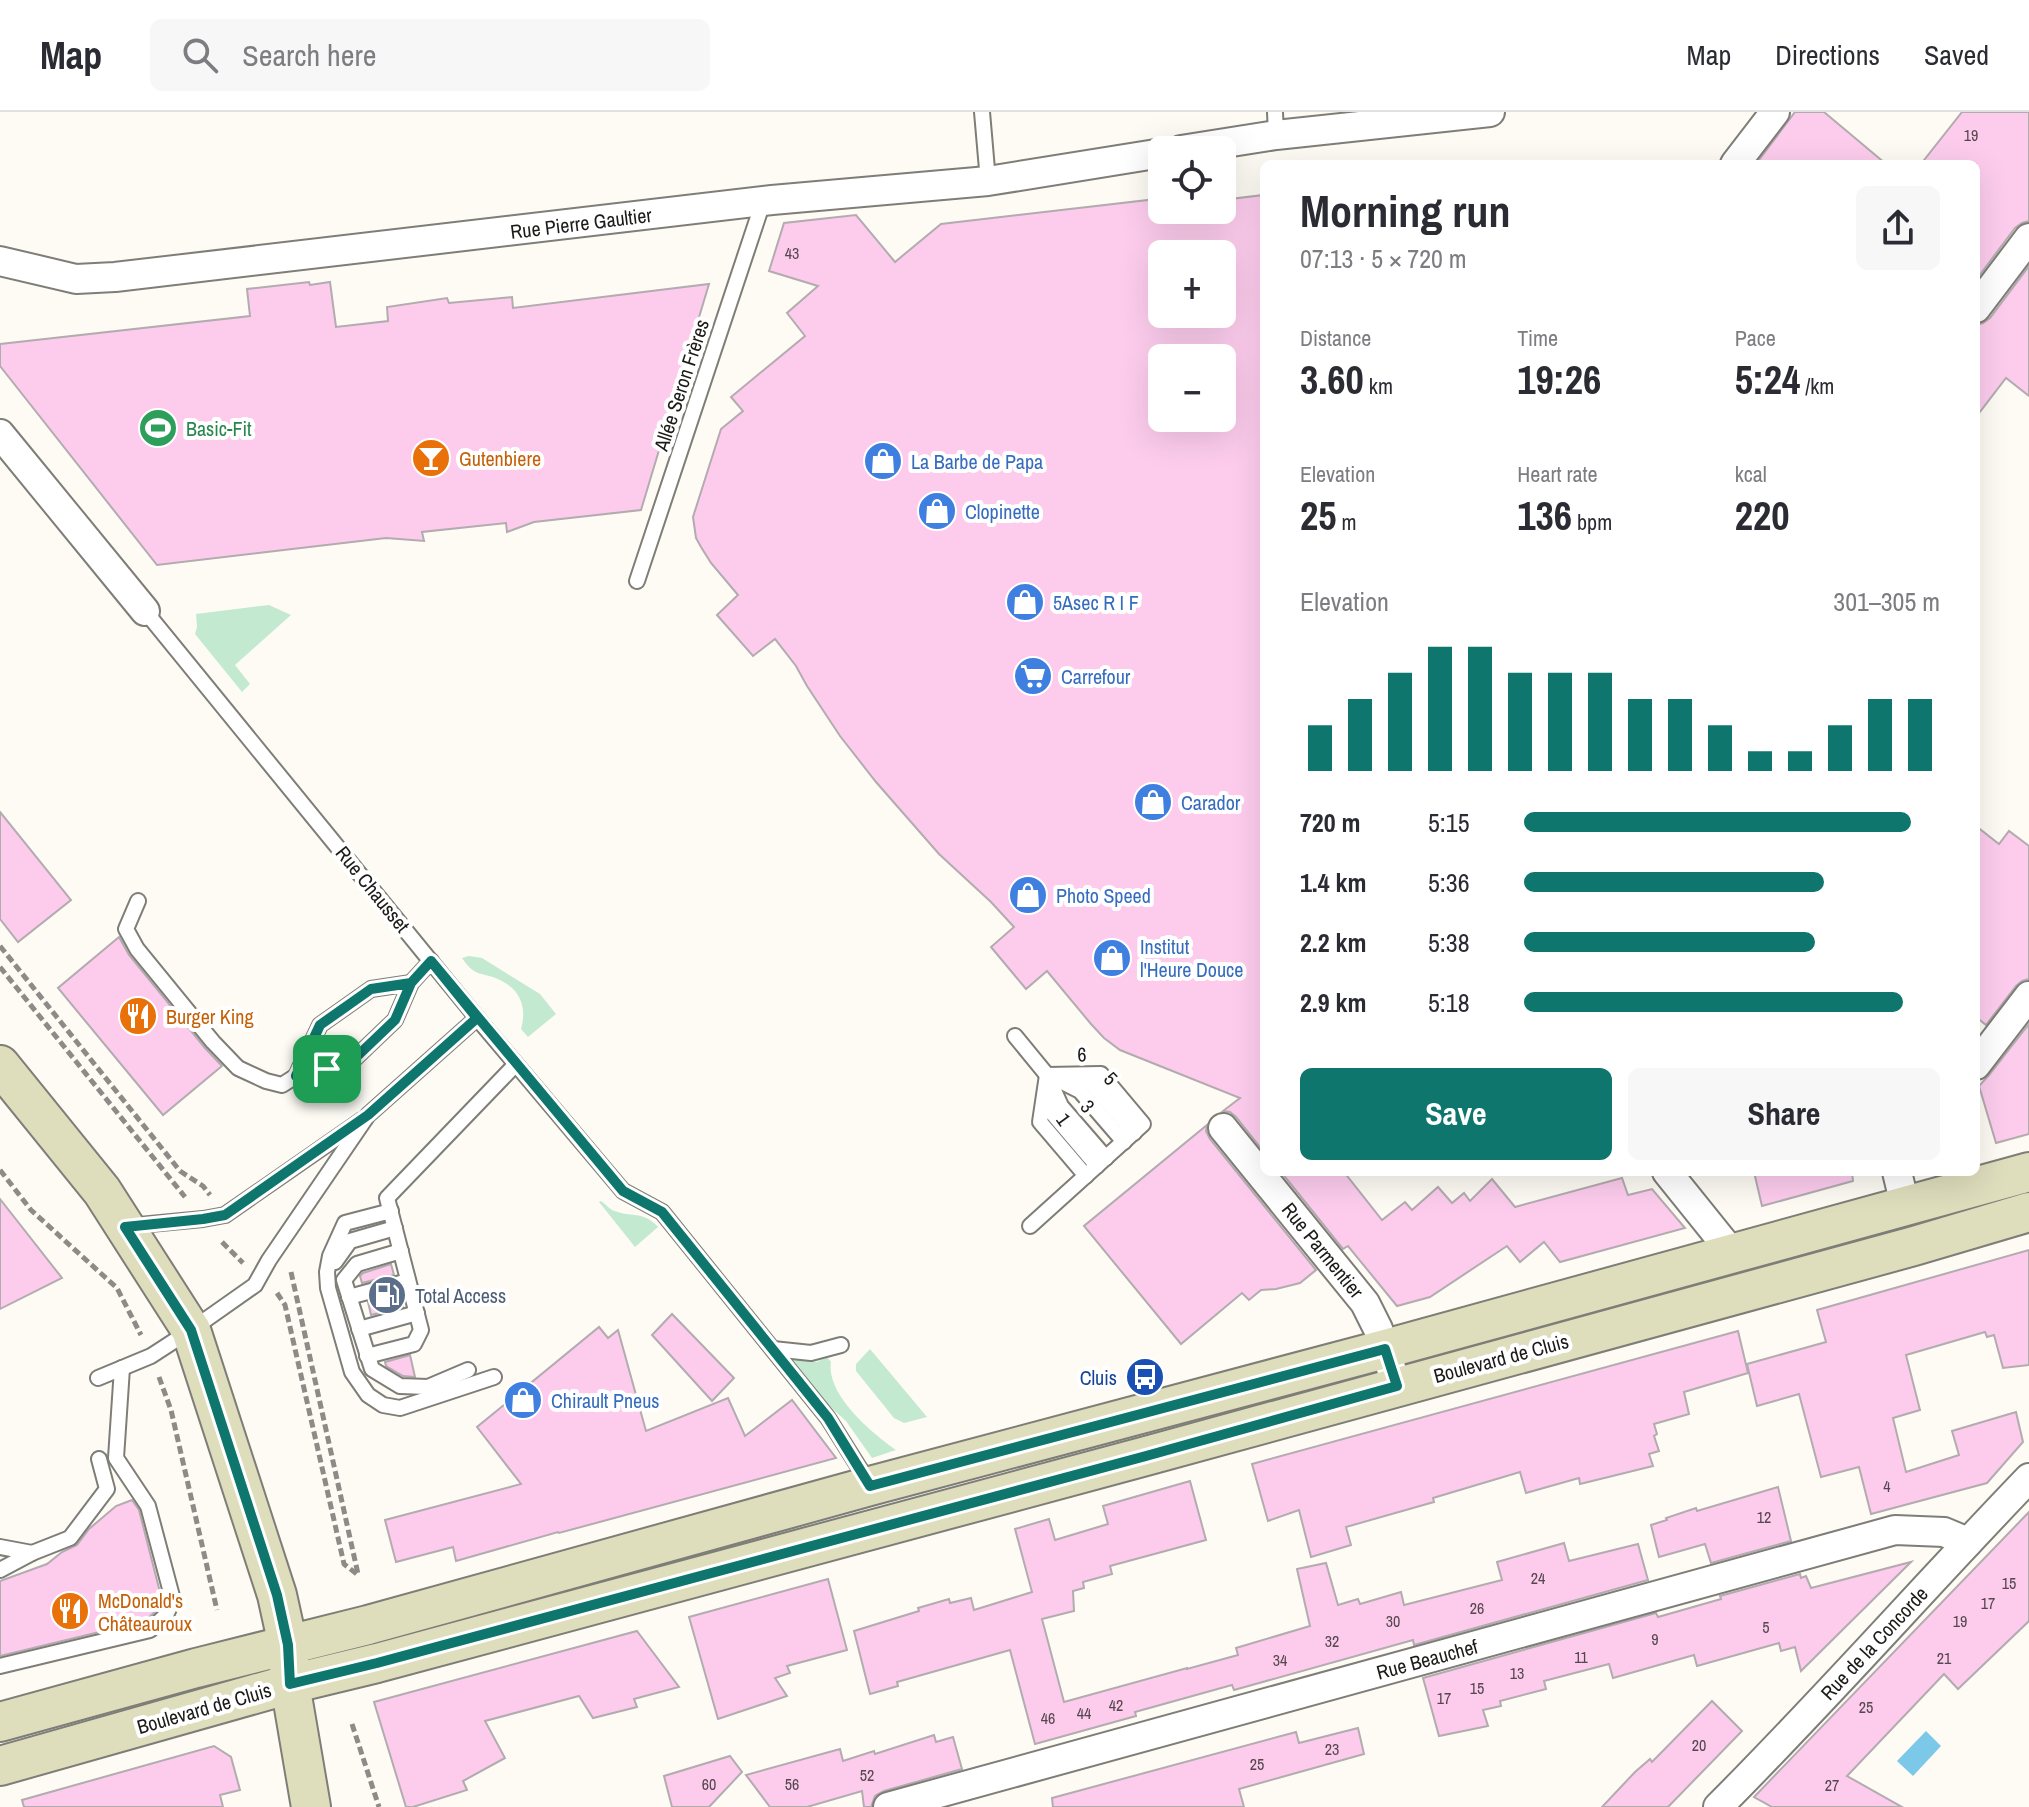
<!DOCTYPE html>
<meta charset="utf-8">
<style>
:root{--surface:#fff;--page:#f7f7f7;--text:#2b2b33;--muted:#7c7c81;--line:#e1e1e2;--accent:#0f766e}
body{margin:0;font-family:"Archivo Narrow",sans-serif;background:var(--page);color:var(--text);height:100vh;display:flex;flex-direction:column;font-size:30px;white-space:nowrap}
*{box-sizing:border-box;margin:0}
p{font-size:26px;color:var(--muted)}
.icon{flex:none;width:44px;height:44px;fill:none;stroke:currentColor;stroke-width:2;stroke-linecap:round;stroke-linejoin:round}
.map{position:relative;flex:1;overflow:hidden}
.panel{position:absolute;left:1260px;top:48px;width:720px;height:1016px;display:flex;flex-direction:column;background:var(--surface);border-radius:12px;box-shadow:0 8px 32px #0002}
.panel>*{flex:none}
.controls{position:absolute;left:1148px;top:24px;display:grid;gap:16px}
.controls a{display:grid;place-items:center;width:88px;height:88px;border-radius:12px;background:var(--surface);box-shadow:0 8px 32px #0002;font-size:40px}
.pin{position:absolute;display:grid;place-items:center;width:68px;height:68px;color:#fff;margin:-34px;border-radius:16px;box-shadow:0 4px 12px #0006}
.round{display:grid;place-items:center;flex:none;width:84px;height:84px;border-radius:12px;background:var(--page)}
.headline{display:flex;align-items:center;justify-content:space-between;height:136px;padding:0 40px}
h1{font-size:44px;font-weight:700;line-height:60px}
.metrics{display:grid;grid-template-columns:repeat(3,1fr);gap:12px;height:136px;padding:8px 40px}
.metrics div{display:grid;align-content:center}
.metrics b{font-size:40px;font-weight:700}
.metrics small{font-size:22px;font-weight:400}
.metrics p{font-size:22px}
.chart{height:224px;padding:16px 40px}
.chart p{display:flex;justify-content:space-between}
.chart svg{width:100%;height:144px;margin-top:8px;stroke:var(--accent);stroke-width:6}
.button{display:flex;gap:16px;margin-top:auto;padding:16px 40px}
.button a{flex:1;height:92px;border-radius:12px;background:var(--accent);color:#fff;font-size:32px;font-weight:700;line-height:92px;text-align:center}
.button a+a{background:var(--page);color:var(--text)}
ul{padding:0 40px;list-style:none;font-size:26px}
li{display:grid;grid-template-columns:128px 96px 1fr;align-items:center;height:60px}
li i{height:20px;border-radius:10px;background:var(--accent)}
header{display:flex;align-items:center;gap:48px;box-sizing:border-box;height:112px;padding:0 40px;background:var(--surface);border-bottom:2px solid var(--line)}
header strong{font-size:38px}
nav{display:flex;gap:44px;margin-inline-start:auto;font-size:28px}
.search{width:560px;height:72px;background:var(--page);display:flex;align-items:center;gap:20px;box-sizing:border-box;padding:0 28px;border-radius:12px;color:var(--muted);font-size:30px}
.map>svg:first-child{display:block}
</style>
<header>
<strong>Map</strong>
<div class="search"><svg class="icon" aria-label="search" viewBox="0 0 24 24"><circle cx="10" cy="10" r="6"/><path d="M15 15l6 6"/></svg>Search here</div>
<nav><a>Map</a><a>Directions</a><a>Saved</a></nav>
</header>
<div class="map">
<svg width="2029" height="1695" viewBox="0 0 2029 1695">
<rect width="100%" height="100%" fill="#fdfbf4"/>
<g fill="#c3ead0">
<polygon points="269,493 291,503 235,553 250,572 242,580 195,522 197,515 196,502"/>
<path d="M 469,844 L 482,846 L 540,882 L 556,902 L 528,925 L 521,917 C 527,896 521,878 500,868 C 482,859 476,867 462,846 Z"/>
<path d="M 601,1089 C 603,1090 610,1097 612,1098 C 630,1106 643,1098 658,1115 L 635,1135 L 599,1090 Z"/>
<polygon points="870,1237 927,1305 904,1311 894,1306 856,1259 856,1252"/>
<path d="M 827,1245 L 831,1250 C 826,1283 872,1321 896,1338 L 872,1346 L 846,1309 L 823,1288 L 791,1247 L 817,1250 Z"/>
</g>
<polygon fill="#7cc8e8" points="1926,1619 1941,1634 1913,1664 1897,1649"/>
<g fill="#fdcced" stroke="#b2abaf" stroke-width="2" fill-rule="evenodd">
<polygon points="1795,0 1824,0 1886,52 1756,52"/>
<polygon points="1962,0 2029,0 2029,109 2022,111 2015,116 1976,168 1976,52 1921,52"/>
<path d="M 1264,83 L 1264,1040 L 1236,1005 L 1230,1000 L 1223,999 L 1240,986 L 1120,938 L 1104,926 L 1091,912 L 1047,859 L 1026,877 L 991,835 L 1014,815 L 991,790 L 939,742 L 876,670 L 840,624 L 807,574 L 796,554 L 775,527 L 753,544 L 717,503 L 738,483 L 711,451 L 701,435 L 696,426 L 693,405 L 721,317 L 743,299 L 731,285 L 805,224 L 787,201 L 818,174 L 769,159 L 784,111 L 856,103 L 895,150 L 941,112 L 1157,87 L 1156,95 L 1162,94 L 1162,98 L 1222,98 L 1222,88 ZM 1162,142 L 1222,142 L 1222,202 L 1162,202 ZM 1162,246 L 1222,246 L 1222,306 L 1162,306 Z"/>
<polygon points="2029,154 2029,284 2006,266 1976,305 1976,213 1983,211 1990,206"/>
<polygon points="309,170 310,173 330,170 336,215 388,209 387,195 447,186 449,191 512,185 513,196 709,172 641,398 534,410 507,420 506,411 422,420 424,429 386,426 157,453 0,254 0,232 250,204 247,177"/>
<polygon points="0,700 71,788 18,830 0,807"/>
<polygon points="1976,714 1999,732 2009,719 2029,734 2029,867 2022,869 2016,874 1986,913 1976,905"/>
<polygon points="119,825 129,843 205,936 222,954 163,1003 58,876"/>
<polygon points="2029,912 2029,1022 1996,1031 1979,974 1989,963"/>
<polygon points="1207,1013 1206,1019 1210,1027 1316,1158 1300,1171 1276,1177 1261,1178 1249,1188 1242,1181 1181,1232 1084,1114"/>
<polygon points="1281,1060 1344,1060 1382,1108 1405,1090 1412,1098 1438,1075 1452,1091 1464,1081 1470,1089 1492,1067 1515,1095 1622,1066 1628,1083 1652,1077 1685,1116 1560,1150 1544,1130 1520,1150 1507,1134 1430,1185 1397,1194 1348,1134 1343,1137"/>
<polygon points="1754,1060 1852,1060 1853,1069 1762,1094"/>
<polygon points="0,1087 62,1166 0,1197"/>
<polygon points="2029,1138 2029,1253 2003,1256 1994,1223 1987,1225 1985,1220 1906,1243 1920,1298 1893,1306 1906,1360 1959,1343 1952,1319 2016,1300 2023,1330 1987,1371 1871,1402 1859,1355 1821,1365 1799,1282 1757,1294 1747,1252 1826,1230 1817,1198"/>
<polygon points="391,1152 394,1163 362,1171 360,1164 363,1161"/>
<polygon points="399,1182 403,1195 371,1203 368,1190"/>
<polygon points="672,1202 734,1266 712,1289 652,1223"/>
<polygon points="599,1215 608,1226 618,1218 646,1319 728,1286 745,1324 792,1288 836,1346 559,1421 558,1420 456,1449 453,1435 396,1450 385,1408 521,1372 477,1315"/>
<polygon points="1738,1219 1748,1261 1684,1280 1689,1302 1654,1312 1657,1322 1654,1324 1659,1339 1649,1342 1653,1354 1580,1372 1579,1366 1526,1381 1520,1360 1433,1386 1434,1390 1346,1415 1351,1433 1311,1445 1299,1398 1268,1409 1252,1352"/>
<polygon points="410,1243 415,1265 403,1264 386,1254 385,1250"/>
<polygon points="1190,1369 1206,1428 1110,1454 1112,1462 1083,1470 1084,1476 1073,1479 1074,1499 1042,1507 1064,1590 1187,1556 1187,1557 1238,1543 1236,1536 1310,1514 1297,1457 1326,1451 1338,1493 1358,1487 1360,1492 1401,1480 1404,1493 1502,1468 1497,1450 1564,1431 1569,1449 1638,1432 1648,1468 1414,1533 1413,1528 1234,1578 1232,1573 1135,1600 1136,1604 1035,1632 1010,1538 897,1570 898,1574 870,1582 854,1519 919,1499 918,1496 949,1487 950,1491 971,1486 974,1498 1032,1480 1015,1417 1049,1407 1055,1428 1108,1412 1103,1394"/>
<polygon points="1778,1375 1791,1429 1711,1451 1705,1432 1659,1445 1651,1413 1667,1408 1666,1406 1696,1396 1697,1399"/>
<polygon points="132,1388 139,1398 162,1488 158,1497 145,1509 0,1544 0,1469 47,1452 62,1440 77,1433 89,1417 116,1394"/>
<polygon points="2029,1400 2029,1509 1958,1577 1944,1562 1847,1664 1902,1695 1772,1695 1754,1685"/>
<polygon points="1911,1450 1801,1559 1795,1535 1781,1539 1779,1531 1697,1554 1694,1543 1613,1566 1609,1552 1544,1569 1546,1577 1500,1589 1501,1594 1483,1598 1488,1614 1439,1624 1423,1566 1656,1501 1658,1505 1721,1487 1720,1484 1800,1462 1801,1466 1806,1464 1811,1476"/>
<polygon points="828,1467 847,1538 787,1554 790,1561 775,1566 787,1584 718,1607 689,1505"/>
<polygon points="637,1519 679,1575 634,1587 637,1595 593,1606 579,1584 485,1609 505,1646 463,1669 467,1678 413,1695 406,1695 374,1590"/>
<polygon points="1712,1589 1742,1619 1668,1695 1602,1695 1635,1660 1650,1647 1652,1650"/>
<polygon points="1358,1616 1364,1642 1239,1677 1244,1695 1053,1695 1052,1686 1296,1620 1299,1631"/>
<polygon points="934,1623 936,1630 953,1625 962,1657 884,1679 875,1684 871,1695 864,1695 862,1679 807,1695 770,1695 746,1663 840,1637 843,1649 874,1639 875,1642"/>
<polygon points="214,1634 231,1645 240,1678 220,1683 223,1695 24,1695 22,1688"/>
<polygon points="730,1644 742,1660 709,1695 672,1695 664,1664"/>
</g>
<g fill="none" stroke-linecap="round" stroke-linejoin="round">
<defs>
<g id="lane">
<polyline points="982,0 988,69"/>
<polyline points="1275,0 1276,23"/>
<polyline points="637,469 763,90"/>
<polyline points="145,499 477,906 623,1079 662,1100 828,1306 870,1373"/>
<polyline points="138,789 126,817 137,837 213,930 238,956 266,969 282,973 296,964 350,951 395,908 411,871 431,849"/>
<polyline points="1015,924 1047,963 1061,994 1106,1046"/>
<polyline points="1047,963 1040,1010 1086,1064"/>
<polyline points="296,964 320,913 371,877 411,871"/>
<polyline points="1075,968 1090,970 1134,1021"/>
<polyline points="1062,970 1080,979 1124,1030"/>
<polyline points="1049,979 1052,1001 1097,1054"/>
<polyline points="391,1099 345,1111 330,1144 327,1160 328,1176 352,1260 368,1283 383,1293 400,1296 494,1265"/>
<polyline points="129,1114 203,1107 225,1103 362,1008"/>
<polyline points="1030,1114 1143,1012 1101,962 1047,963"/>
<polyline points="401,1139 357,1152 344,1168 372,1257 400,1274 428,1275 468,1258"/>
<polyline points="335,1150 350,1129 395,1116"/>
<polyline points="349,1185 408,1169"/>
<polyline points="359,1217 417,1201"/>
<polyline points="773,1237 811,1241 841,1233"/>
<polyline points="367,1244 414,1232 421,1218 387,1086 516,952"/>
<polyline points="98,1266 151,1244 191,1218 255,1173 269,1148 368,1003 477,906"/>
<polyline points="0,1435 32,1441"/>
<polyline points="0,1458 32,1441 70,1426 107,1377 99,1347"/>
<polyline points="0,1554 150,1518 166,1503 173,1488 148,1394 116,1346 122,1256"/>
</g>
<g id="street">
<polyline points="1181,38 1276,23 1490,0"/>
<polyline points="1735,52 1775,0"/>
<polyline points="0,149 76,167 115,165 772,88 988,69 1162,41"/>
<polyline points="1976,196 2029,126"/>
<polyline points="0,322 145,499"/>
<polyline points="1976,953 2029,884"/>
<polyline points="1223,1016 1365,1191 1378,1217 1397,1274"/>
<polyline points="1667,1060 1733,1142"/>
<polyline points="1897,1060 1905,1093"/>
<polyline points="888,1695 1895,1418 1944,1420 1968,1430"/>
<path d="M 1718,1695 C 1825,1588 1924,1475 2029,1366"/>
</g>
<g id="secondary">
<polyline points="0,953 102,1079 191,1218 277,1483 288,1533 290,1572 311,1695"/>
<polyline points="0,1610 196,1556 368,1513 870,1374 1385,1237 2029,1060"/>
<polyline points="0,1654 290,1572 377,1551 1146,1344 1914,1134 2029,1100"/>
</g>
</defs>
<use href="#lane" stroke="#7e7d77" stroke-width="18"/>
<use href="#street" stroke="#7e7d77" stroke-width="32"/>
<use href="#secondary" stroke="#7e7d77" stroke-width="42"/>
<g stroke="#8d8b87" stroke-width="5" stroke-dasharray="8 4" stroke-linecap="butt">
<polyline points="0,834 180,1059 203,1074 210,1083"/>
<polyline points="0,855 185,1085"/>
<polyline points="0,1058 31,1098 117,1176 141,1223"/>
<polyline points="222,1130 243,1151"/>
<polyline points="291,1160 358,1462"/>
<polyline points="277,1181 285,1193 344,1452 358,1463"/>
<polyline points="159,1265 171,1298 217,1498"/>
<polyline points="352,1612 379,1695"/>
</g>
<use href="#lane" stroke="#fff" stroke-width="14"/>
<use href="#street" stroke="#fff" stroke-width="28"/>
<use href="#secondary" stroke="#dedebd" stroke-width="38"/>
</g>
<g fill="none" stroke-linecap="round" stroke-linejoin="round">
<defs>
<polyline id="route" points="327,957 350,951 395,908 411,871 431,849 477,906 368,1003 225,1103 203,1107 125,1115 191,1218 277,1483 288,1533 290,1572 377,1551 1146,1344 1397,1274 1385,1237 870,1374 828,1306 662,1100 623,1079 431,849 411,871 371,877 320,913 296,964 327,957"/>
</defs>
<use href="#route" stroke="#fff" stroke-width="16"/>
<use href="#route" stroke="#0f766e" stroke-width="10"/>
</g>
<defs>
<symbol id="stadium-disc" viewBox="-11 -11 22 22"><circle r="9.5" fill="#2e9e5b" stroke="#fff"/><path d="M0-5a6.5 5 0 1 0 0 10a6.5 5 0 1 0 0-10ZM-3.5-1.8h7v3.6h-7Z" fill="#fff"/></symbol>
<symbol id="bar-disc" viewBox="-11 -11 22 22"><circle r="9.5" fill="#e8710a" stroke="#fff"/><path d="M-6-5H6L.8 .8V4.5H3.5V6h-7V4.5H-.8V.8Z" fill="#fff"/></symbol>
<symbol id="shop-disc" viewBox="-11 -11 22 22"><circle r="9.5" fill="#3f7fe0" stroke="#fff"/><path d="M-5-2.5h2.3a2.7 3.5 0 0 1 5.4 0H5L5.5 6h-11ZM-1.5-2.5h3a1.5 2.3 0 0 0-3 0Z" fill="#fff"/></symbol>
<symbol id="supermarket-disc" viewBox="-11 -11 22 22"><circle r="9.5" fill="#3f7fe0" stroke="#fff"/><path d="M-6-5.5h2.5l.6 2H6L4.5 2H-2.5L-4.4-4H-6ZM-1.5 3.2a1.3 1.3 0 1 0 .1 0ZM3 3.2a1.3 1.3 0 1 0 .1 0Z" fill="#fff"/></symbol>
<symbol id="restaurant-disc" viewBox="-11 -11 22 22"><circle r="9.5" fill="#e8710a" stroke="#fff"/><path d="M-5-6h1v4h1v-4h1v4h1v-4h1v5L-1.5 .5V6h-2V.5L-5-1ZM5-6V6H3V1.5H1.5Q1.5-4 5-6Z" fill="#fff"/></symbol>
<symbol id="fuel-disc" viewBox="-11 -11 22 22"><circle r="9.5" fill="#5c6f8a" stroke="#fff"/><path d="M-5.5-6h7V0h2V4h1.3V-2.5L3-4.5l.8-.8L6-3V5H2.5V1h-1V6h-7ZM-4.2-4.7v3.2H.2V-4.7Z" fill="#fff"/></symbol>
<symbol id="bus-disc" viewBox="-11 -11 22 22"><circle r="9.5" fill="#1a4fb4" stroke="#fff"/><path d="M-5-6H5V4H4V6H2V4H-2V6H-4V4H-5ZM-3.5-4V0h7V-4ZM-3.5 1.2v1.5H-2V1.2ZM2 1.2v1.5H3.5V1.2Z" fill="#fff"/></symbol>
</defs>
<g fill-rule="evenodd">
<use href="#stadium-disc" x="136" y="294" width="44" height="44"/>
<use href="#bar-disc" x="409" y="324" width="44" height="44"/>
<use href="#shop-disc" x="861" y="327" width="44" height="44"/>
<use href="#shop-disc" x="915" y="377" width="44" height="44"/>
<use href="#shop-disc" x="1003" y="468" width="44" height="44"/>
<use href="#supermarket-disc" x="1011" y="542" width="44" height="44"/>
<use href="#shop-disc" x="1131" y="668" width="44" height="44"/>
<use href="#shop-disc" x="1006" y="761" width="44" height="44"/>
<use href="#shop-disc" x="1090" y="824" width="44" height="44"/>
<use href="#restaurant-disc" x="116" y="882" width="44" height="44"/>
<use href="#fuel-disc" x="365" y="1161" width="44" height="44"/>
<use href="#bus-disc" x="1123" y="1243" width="44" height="44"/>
<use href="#shop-disc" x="501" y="1266" width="44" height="44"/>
<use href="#restaurant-disc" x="48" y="1477" width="44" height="44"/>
</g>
<g text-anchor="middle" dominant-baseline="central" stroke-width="8" stroke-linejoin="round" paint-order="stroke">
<g font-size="16" fill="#54474e">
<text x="1971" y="23">19</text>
<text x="792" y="141">43</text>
<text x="1887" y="1374">4</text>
<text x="1764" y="1405">12</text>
<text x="1538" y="1466">24</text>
<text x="2009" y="1471">15</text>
<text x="1988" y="1491">17</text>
<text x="1477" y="1496">26</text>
<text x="1393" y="1509">30</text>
<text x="1960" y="1509">19</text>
<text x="1766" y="1515">5</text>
<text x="1655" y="1527">9</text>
<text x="1332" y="1529">32</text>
<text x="1581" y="1545">11</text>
<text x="1944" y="1546">21</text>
<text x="1280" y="1548">34</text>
<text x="1517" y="1561">13</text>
<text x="1477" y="1576">15</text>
<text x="1444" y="1586">17</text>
<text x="1116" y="1593">42</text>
<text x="1866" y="1595">25</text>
<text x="1084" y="1601">44</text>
<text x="1048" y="1606">46</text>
<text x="1699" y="1633">20</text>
<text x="1332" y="1637">23</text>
<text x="1257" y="1652">25</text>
<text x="867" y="1663">52</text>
<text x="709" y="1672">60</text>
<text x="792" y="1672">56</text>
<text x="1832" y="1673">27</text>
</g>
<g font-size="20" fill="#1c1b19" stroke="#fff">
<text transform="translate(581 111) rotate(-7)">Rue Pierre Gaultier</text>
<text transform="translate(681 273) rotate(-72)">Allée Seron Frères</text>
<text transform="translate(373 777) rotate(51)">Rue Chausset</text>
<text transform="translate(1082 942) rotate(-1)">6</text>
<text transform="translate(1111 966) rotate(46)">5</text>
<text transform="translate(1088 994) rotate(49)">3</text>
<text transform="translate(1064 1007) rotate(54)">1</text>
<text transform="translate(1323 1138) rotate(51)">Rue Parmentier</text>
<text transform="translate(1501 1246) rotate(-15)">Boulevard de Cluis</text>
<text transform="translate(1874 1531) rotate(-47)">Rue de la Concorde</text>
<text transform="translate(1427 1547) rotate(-15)">Rue Beauchef</text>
<text transform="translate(204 1596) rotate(-16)">Boulevard de Cluis</text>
</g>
<g font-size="20" fill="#27864d" stroke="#fff" text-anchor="start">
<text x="186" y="316">Basic-Fit</text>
</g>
<g font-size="20" fill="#c56008" stroke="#fff" text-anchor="start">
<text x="459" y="346">Gutenbiere</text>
<text x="166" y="904">Burger King</text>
<text x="98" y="1488">McDonald's<tspan x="98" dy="23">Châteauroux</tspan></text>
</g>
<g font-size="20" fill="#366cbe" stroke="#fff" text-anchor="start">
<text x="911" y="349">La Barbe de Papa</text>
<text x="965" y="399">Clopinette</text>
<text x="1053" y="490">5Asec R I F</text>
<text x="1061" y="564">Carrefour</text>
<text x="1181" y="690">Carador</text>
<text x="1056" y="783">Photo Speed</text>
<text x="1140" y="834">Institut<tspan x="1140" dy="23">l'Heure Douce</tspan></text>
<text x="551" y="1288">Chirault Pneus</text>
</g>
<g font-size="20" fill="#4e5e75" stroke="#fff" text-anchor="start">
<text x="415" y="1183">Total Access</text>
</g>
<g font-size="20" fill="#164399" stroke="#fff" text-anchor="end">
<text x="1117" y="1265">Cluis</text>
</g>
</g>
</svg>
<div class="controls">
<a><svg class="icon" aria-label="locate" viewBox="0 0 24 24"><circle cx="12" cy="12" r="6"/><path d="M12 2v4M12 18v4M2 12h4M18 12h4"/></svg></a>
<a>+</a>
<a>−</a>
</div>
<div class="pin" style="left:327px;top:957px;background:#1e9e55"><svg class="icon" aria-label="arrive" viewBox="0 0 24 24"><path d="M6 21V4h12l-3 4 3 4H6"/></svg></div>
<section class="panel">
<div class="headline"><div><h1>Morning run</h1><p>07:13 · 5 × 720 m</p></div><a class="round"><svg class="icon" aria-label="share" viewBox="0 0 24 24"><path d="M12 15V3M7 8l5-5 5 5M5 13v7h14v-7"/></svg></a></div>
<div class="metrics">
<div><p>Distance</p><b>3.60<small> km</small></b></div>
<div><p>Time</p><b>19:26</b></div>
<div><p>Pace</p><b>5:24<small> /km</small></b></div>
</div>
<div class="metrics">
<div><p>Elevation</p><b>25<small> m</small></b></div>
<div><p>Heart rate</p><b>136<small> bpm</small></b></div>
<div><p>kcal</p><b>220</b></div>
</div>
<div class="chart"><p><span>Elevation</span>301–305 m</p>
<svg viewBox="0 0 160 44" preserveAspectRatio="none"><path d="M5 44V30M15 44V22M25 44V14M35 44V6M45 44V6M55 44V14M65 44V14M75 44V14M85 44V22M95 44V22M105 44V30M115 44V38M125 44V38M135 44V30M145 44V22M155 44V22"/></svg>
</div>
<ul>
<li><b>720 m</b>5:15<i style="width:93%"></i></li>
<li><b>1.4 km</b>5:36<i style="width:72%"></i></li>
<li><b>2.2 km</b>5:38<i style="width:70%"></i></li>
<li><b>2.9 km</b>5:18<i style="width:91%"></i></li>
</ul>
<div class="button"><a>Save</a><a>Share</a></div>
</section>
</div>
